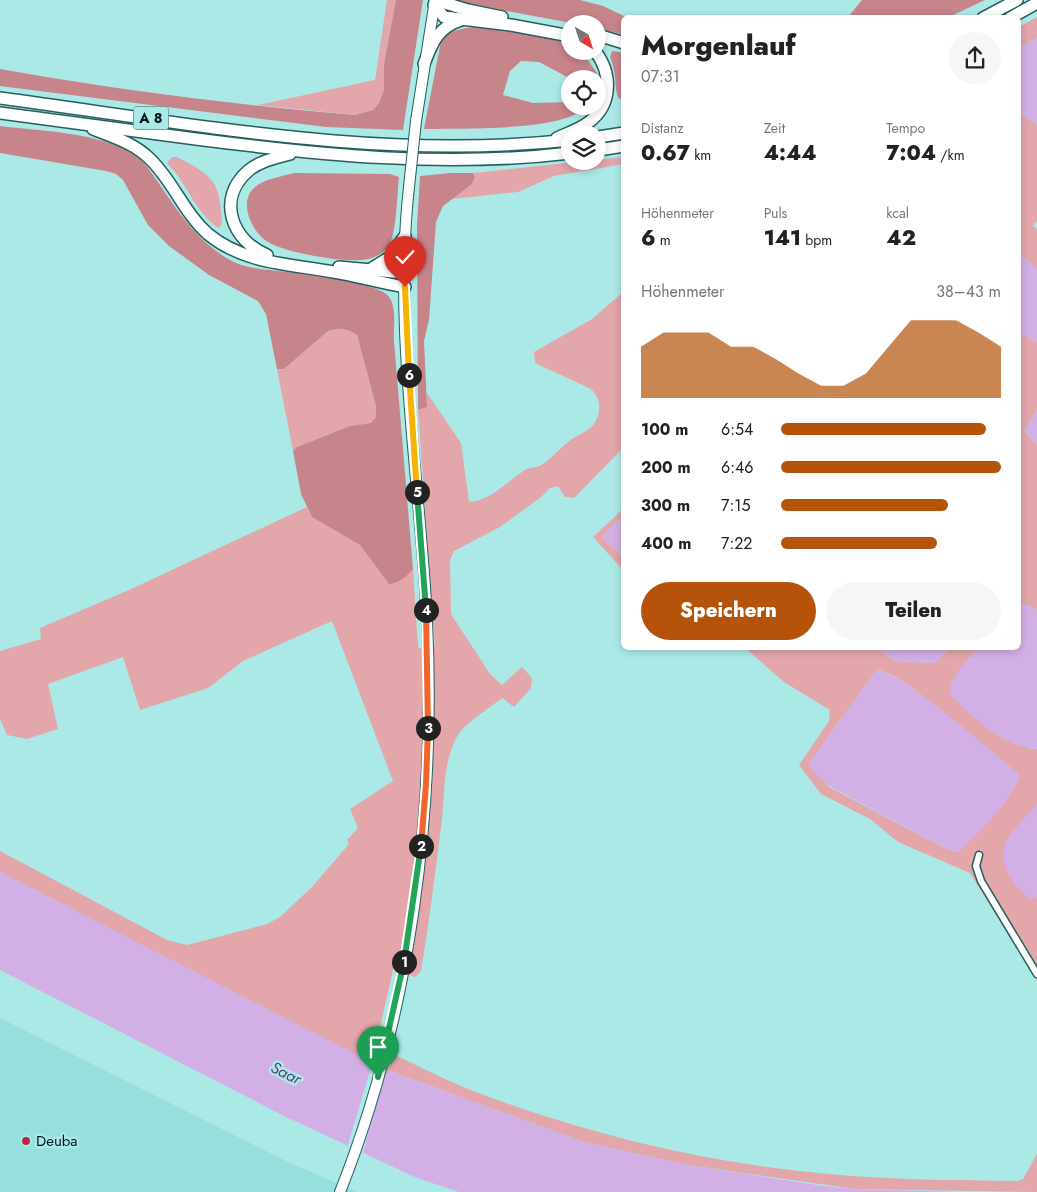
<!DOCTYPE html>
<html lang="de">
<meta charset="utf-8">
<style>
:root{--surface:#fff;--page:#f6f6f6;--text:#222;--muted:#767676;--accent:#b45309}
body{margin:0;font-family:Jost,sans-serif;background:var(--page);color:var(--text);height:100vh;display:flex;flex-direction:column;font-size:19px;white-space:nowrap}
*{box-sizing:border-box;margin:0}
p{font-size:16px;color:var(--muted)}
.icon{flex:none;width:28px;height:28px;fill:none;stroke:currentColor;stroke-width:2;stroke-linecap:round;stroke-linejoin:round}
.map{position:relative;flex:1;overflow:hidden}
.sheet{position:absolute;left:621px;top:15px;width:400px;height:635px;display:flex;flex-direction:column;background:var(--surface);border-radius:8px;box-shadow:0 2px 8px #0003}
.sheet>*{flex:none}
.needle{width:32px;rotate:141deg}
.tools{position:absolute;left:561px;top:15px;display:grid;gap:10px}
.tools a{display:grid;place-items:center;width:45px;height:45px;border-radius:50%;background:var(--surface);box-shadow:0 2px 8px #0003;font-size:25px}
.pin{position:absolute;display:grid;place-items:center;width:42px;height:42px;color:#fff;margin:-51px -21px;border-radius:50% 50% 50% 0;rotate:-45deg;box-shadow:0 0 5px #0007}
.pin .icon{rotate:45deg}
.km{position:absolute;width:25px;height:25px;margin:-12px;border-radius:50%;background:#222;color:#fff;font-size:14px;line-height:25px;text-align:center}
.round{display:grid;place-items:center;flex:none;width:52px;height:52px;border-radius:26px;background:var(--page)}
.overview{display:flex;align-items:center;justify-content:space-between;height:85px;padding:0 20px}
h1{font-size:28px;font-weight:800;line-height:38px}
.stats{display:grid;grid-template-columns:repeat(3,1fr);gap:8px;height:85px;padding:5px 20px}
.stats div{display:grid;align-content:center}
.stats b{font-size:21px;font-weight:800}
.stats small{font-size:14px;font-weight:400}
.stats p{font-size:14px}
.chart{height:140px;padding:10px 20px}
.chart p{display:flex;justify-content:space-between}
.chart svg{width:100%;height:90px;margin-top:5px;fill:var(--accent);opacity:.7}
.action{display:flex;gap:10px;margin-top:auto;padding:10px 20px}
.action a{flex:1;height:58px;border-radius:30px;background:var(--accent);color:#fff;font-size:20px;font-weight:800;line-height:58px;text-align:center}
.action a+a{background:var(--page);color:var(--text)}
ul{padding:0 20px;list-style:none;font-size:16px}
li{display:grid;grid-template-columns:80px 60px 1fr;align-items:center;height:38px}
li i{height:12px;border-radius:6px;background:var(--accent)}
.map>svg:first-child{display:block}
</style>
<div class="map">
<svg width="1037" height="1192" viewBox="0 0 1037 1192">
<rect width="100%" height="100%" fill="#abe9e7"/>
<polygon fill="#96dfdc" points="0,1018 284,1160 357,1192 0,1192"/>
<g fill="#e3a6ab" fill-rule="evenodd">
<polygon points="387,0 396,0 384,64 384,90 379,103 373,110 355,115 258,105 375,80"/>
<polygon points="1037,17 1037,38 1019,48 1019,27"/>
<polygon points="1019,112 1037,125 1037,221 1033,226 1037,229 1037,269 1019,254"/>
<path d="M 172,157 L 177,157 C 214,176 220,181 222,224 L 219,228 C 195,214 187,182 167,163 Z"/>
<polygon points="624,157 624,164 554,176 518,192 451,199 472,184 475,177 473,173"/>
<path d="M 624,291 L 624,447 L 574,498 L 565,497 L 558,486 L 550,488 L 541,497 L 500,527 L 454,551 L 450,560 L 451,614 L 490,674 L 502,685 L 522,667 L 532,678 L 531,688 L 514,707 L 502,698 C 490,708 465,723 458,735 C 442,762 445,797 441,827 C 435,875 429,923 421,971 L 415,977 L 409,975 L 411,963 L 395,961 L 372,1064 L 0,872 L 0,851 L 167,940 L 187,945 L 267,924 L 280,917 L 312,887 L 349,844 L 347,840 L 358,828 L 350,809 L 393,781 L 332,621 L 243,661 L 208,688 L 140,710 L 123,657 L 48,684 L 58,729 L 27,739 L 7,735 L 0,719 L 0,651 L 41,639 L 40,628 L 129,590 L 307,507 L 312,517 L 360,545 L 389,584 L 413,569 L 418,648 L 435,646 L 418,410 L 427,407 L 427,393 L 461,443 L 469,502 C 492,500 506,482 525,470 C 530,467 535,468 540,466 C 548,462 563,445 572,439 C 579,434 589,431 594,424 C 602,412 601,398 591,389 L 535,363 L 534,352 L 592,319 Z"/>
<polygon points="337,328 348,329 357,335 376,406 376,417 371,423 350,426 297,447 293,451 277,369 284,369 328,331"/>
<polygon points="1019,333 1037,342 1037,410 1024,431 1037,445 1037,610 1024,604 1019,605"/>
<polygon points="624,508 624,515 602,537 624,558 624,571 593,537"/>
<path d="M 745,648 L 877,648 L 895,661 L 934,663 L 949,648 L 978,648 L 951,682 L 1031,749 L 1037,749 L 1037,804 L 1006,842 L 1030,899 L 1037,897 L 1037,981 L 970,873 L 898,842 L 870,819 L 821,794 L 799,765 L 829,721 L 830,710 L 784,682 ZM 877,670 C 903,671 995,757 1020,778 L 997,811 L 958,852 L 947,849 L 829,787 L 809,763 Z"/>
<path d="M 391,1053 C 424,1069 457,1086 492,1098 C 599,1137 714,1164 828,1174 C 891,1180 954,1180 1017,1181 L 1023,1179 L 1037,1154 L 1037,1192 L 855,1189 L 688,1165 L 587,1143 L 387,1070 Z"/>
</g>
<g fill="#c7848b">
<path d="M 396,0 L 423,0 L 403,130 L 326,127 L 0,86 L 0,69 C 117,90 237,105 355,115 L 373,110 L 379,103 L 384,90 L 384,64 Z"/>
<polygon points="456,0 580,0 603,6 626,17 624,18 624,35 598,28 598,24 577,24 463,3"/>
<polygon points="862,0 985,0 949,17 848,17"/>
<path d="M 475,27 L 519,32 L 564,42 L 570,44 L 570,51 L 581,51 L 597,73 L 596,79 L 571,79 L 539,62 L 521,61 L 510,71 L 503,95 L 533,103 L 570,102 L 570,106 L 585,106 C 570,132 455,128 424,129 L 441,41 C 450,29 461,29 475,27 Z"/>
<path d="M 612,51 L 624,53 L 624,100 L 618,98 C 614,82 617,75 610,57 Z"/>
<path d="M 0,126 C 39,131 99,132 133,154 C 146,162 155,178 164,191 C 182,218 203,246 232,261 C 250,270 268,269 287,272 C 312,275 361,280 383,292 C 399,300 393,326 394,341 L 413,569 C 408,575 398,584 389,584 L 360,545 L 312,517 L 301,494 L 293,451 L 297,447 L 350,426 L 371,423 L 376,417 L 376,406 L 357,335 C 347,328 340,327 328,331 L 284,369 L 277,369 L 266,314 L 258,301 L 209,275 L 169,246 L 148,225 L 123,180 L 116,174 L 106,171 L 0,153 Z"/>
<path d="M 294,173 L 390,174 L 399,177 C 397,194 397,231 389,245 C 385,252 377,257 368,259 C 348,264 286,253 268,242 C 253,233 239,205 252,190 C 261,179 281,177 294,173 Z"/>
<polygon points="451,173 473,173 475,177 472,184 443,206 436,222 429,320 424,341 427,407 418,410 417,225 420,176"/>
</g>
<g fill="#d2b0e6">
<polygon points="1037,38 1037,125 1019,112 1019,48"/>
<polygon points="1019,254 1037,269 1037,343 1019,333"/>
<polygon points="1037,410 1037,445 1024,431"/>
<polygon points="624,515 624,558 602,537"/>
<path d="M 1024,604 L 1037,610 L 1037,749 C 1003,747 976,719 952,697 C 944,681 968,660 978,648 L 1019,648 L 1019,605 Z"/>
<polygon points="877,648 949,648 934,663 895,661"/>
<path d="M 877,670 C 901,671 993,753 1017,772 L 1020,778 C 1006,805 981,832 958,852 L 947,849 L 829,786 L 812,770 L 809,763 Z"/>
<path d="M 1037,804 L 1037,897 L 1030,899 C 1022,893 1017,887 1012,879 C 989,847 1017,828 1037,804 Z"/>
<polygon points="0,872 387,1070 587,1143 688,1165 824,1186 855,1189 957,1192 459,1192 417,1178 284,1116 0,970"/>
</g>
<polygon fill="#abe9e7" points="373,1061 387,1068 362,1155 347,1148"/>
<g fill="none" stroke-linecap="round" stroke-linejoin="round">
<defs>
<polyline id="minor" points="979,855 976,866 981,881 1037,974"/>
<g id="primary">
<polyline points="416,121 435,0"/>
<path d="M 340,1192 C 411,1013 436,812 427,620 C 420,478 393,329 409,187"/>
</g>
<g id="motorway">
<polyline points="435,0 468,10 502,17"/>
<polyline points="434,5 444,17 511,25 570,36"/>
<polyline points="983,18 1017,0"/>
<polyline points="1010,18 1037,3"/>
<polyline points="598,35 624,43"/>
<path d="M 424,64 C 432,43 438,27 461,20"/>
<path d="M 0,98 C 188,123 380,161 570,140"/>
<path d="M 0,113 C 65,122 131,130 196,139 C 320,155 445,168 570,153"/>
<path d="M 93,129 C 113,137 134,143 150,159 C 173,181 184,213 208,234 C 244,264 290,264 334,272 C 358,276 381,283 405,287"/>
<polyline points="598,137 624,133"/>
<path d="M 557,138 C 568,133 580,129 589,122 C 613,104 612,73 595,51"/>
<polyline points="598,150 624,146"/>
<path d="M 267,255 C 232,241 216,199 248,171 C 259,161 276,158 290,154"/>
<polyline points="339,267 404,273"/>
<polyline points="371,269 390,257 405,236"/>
</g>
</defs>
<use href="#minor" stroke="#22605e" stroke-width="9"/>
<use href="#primary" stroke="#22605e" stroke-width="12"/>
<use href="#motorway" stroke="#22605e" stroke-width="14"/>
<use href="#minor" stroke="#fff" stroke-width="6"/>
<use href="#primary" stroke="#fff" stroke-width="10"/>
<use href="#motorway" stroke="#fff" stroke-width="11"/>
<defs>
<polyline id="primary-bridge" points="409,187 416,121"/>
</defs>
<use href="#primary-bridge" stroke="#22605e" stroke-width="12" stroke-linecap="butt"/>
<use href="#primary-bridge" stroke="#fff" stroke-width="10"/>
</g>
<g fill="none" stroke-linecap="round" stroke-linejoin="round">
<defs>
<polyline id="split-1" points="378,1077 404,962"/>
<polyline id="split-2" points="404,962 421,846"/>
<polyline id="split-3" points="421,846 426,784 428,728"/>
<polyline id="split-4" points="426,610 428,728"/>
<polyline id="split-5" points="417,492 426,610"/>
<polyline id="split-6" points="409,375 417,492"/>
<polyline id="split-7" points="405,287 409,375"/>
</defs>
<use href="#split-1" stroke="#fff" stroke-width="10"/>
<use href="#split-2" stroke="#fff" stroke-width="10"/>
<use href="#split-3" stroke="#fff" stroke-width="10"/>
<use href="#split-4" stroke="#fff" stroke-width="10"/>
<use href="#split-5" stroke="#fff" stroke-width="10"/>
<use href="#split-6" stroke="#fff" stroke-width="10"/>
<use href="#split-7" stroke="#fff" stroke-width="10"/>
<use href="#split-1" stroke="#22a559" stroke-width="6"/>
<use href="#split-2" stroke="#22a559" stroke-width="6"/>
<use href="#split-3" stroke="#f0652b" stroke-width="6"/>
<use href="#split-4" stroke="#f0652b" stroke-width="6"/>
<use href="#split-5" stroke="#22a559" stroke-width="6"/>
<use href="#split-6" stroke="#f5b400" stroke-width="6"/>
<use href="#split-7" stroke="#f5b400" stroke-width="6"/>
</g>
<circle fill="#b8274a" stroke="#abe9e7" stroke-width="2" cx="26" cy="1141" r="5"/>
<g text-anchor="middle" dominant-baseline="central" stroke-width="5" stroke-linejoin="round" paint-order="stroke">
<rect fill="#abe9e7" stroke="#345757" stroke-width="1" x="133.5" y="106.5" width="35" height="23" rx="4"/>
<g font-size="14" font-weight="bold" fill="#011919">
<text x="151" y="118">A 8</text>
</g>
<g font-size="15" fill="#011919" stroke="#abe9e7" text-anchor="start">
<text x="36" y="1141">Deuba</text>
</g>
<g font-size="16" font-style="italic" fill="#64397a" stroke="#abe9e7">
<text transform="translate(286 1073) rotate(26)">Saar</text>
</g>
</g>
</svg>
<div class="tools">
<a><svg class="needle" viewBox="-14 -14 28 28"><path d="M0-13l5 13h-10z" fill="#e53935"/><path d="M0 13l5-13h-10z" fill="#767676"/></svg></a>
<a><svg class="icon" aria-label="locate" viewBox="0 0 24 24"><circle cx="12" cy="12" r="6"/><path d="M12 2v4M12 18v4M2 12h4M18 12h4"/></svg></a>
<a><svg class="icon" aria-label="layers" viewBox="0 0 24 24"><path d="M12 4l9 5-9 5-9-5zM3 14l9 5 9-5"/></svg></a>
</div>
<div class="pin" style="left:378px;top:1077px;background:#1e9e55"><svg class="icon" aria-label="arrive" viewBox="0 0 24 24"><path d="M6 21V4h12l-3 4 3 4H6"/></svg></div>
<div class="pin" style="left:405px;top:287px;background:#d93025"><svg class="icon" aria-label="check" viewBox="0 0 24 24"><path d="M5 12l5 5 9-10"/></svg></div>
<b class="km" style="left:404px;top:962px">1</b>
<b class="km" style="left:421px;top:846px">2</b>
<b class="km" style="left:428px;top:728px">3</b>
<b class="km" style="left:426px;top:610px">4</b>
<b class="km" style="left:417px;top:492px">5</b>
<b class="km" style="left:409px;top:375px">6</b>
<section class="sheet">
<div class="overview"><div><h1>Morgenlauf</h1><p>07:31</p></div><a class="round"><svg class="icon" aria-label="share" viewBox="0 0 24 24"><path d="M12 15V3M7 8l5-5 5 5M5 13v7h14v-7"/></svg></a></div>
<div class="stats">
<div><p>Distanz</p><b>0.67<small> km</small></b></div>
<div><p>Zeit</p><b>4:44</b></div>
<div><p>Tempo</p><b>7:04<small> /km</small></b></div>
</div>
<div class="stats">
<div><p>Höhenmeter</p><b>6<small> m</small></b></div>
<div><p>Puls</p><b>141<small> bpm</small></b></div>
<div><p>kcal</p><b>42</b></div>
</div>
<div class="chart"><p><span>Höhenmeter</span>38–43 m</p>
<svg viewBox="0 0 160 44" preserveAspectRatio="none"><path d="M0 44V19L10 12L20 12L30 12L40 19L50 19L60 25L70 32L80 38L90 38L100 32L110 19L120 6L130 6L140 6L150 12L160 19V44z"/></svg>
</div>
<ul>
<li><b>100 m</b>6:54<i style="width:93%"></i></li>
<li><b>200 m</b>6:46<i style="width:100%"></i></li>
<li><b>300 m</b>7:15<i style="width:76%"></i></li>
<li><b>400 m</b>7:22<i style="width:71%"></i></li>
</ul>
<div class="action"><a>Speichern</a><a>Teilen</a></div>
</section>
</div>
